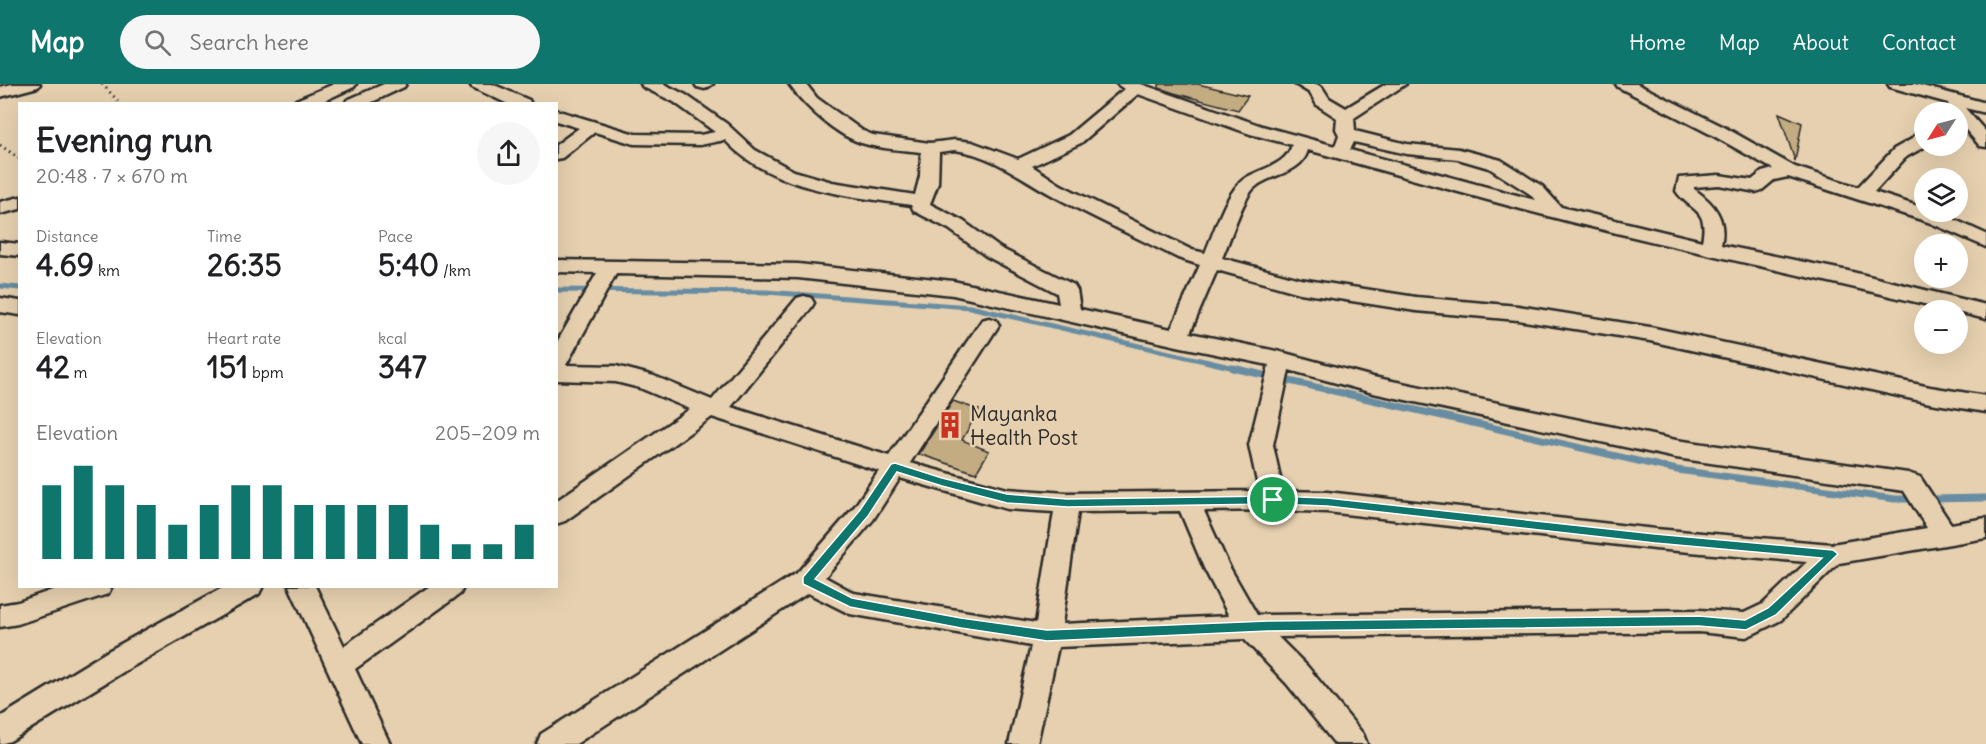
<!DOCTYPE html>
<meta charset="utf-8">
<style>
:root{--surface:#fff;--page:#f6f6f6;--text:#202124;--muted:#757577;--accent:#0f766e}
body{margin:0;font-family:Delius,sans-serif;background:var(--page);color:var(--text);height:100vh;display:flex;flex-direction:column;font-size:22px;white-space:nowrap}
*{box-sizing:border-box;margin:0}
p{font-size:20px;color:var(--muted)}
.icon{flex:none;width:33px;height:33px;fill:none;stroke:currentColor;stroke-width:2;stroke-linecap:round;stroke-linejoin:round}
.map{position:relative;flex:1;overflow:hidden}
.drawer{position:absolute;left:18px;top:18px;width:540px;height:486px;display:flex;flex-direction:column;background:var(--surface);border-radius:0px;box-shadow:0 6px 24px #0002}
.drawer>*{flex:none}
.needle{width:39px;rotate:234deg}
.tools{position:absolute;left:1914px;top:18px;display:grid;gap:12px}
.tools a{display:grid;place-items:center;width:54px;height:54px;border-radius:50%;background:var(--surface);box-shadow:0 6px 24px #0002;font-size:30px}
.pin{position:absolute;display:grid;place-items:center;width:51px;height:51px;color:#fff;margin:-26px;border:3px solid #fff;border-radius:50%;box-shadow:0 2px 6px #0007}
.round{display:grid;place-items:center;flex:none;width:63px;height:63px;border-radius:32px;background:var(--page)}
.headline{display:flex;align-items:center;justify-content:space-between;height:102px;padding:0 18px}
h1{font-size:33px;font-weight:800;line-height:45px}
.metrics{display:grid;grid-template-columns:repeat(3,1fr);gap:9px;height:102px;padding:6px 18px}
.metrics div{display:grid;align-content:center}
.metrics b{font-size:30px;font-weight:800}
.metrics small{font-size:16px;font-weight:400}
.metrics p{font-size:16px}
.chart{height:168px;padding:12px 18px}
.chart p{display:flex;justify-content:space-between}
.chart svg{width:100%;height:108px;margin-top:6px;stroke:var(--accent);stroke-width:6}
header{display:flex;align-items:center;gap:36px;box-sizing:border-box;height:84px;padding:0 30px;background:var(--accent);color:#fff}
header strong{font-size:28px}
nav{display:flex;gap:33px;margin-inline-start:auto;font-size:21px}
.search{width:420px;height:54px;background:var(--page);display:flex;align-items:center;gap:15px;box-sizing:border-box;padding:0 21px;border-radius:33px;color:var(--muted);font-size:22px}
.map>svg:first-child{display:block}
</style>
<header>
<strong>Map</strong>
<div class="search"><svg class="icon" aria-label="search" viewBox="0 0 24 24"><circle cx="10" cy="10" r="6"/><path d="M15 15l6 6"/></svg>Search here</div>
<nav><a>Home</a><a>Map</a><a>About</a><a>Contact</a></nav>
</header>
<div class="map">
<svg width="1986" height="660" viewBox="0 0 1986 660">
<rect width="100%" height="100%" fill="#e6d0af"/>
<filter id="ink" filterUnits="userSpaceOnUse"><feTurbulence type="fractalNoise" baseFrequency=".0167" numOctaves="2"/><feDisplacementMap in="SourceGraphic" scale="12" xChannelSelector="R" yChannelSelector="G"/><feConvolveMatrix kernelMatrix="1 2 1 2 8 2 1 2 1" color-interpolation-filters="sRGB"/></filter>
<g filter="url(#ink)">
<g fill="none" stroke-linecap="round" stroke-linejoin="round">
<g stroke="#688da2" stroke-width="5">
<polyline points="0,202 20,204"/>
<polyline points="556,206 766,208 970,223 1239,285"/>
</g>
<g stroke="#688da2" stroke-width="7">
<polyline points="1233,284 1677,386 1895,415 1916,415"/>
<polyline points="1927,415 1986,414"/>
</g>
</g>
<g fill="#c3ab82" stroke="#2b2b2b" stroke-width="1.5">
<polygon points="1159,0 1198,0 1248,12 1238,26 1174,9 1159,4"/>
<polygon points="1779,29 1802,39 1795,77"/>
<polygon points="953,317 979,326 962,356 989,367 976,389 919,370"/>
</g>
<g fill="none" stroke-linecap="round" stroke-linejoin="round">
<defs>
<g id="minor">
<polygon points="12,0 40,0 38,3 0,13 0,3"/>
<polygon points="334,0 356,0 354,3 317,20 294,20 296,16"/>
<polygon points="384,0 406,0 404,3 368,20 345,20 347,16"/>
<polygon points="470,0 492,0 529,16 531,20 508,20 472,3"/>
<path d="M 641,0 L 664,0 L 686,11 L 727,40 L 755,66 L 794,87 L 832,98 L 915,111 L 920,92 L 921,68 C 903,66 883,65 865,60 C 838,53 805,23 789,0 L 806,0 L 817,14 L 863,47 L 873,51 L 930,59 L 955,56 L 972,58 L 1018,75 L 1069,51 L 1124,5 L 1117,0 L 1141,0 L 1262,42 L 1335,62 L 1339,51 L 1336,45 L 1337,34 L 1317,21 L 1310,9 L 1295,0 L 1316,0 L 1322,3 L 1329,14 L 1346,24 L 1386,0 L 1406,0 L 1354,34 L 1355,47 L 1407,60 L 1459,65 L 1501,76 L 1542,102 L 1561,123 L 1702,157 C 1709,124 1691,128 1676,107 L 1679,94 L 1719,91 L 1752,96 L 1762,88 L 1773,85 L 1712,51 L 1618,3 L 1616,0 L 1637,0 L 1724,43 L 1795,83 L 1858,103 L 1894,65 L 1912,55 L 1918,47 L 1924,46 L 1924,63 L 1906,73 L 1874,108 L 1924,124 L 1924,128 L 1942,130 L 1986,150 L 1986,163 L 1928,138 L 1788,93 L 1774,96 L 1762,106 L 1756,108 L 1719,101 L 1694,103 L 1694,105 C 1715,120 1727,135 1721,161 L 1848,187 L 1986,221 L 1986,235 C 1850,201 1709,172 1571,138 C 1483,116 1396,90 1308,66 C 1300,94 1264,88 1250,109 C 1238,128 1231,154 1222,174 L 1300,195 L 1416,213 L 1518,222 L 1650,243 L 1930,303 L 1986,312 L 1986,328 L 1930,319 L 1650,257 L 1518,236 L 1416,227 L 1300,209 L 1217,186 L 1190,249 L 1281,268 L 1373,293 L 1676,356 L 1908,389 L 1920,393 L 1951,440 L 1986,434 L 1986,454 L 1839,479 L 1781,536 L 1755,549 L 1746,553 L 1699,548 L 1278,553 L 1307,582 L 1363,650 L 1367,660 L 1335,660 L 1287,600 L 1244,555 L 1058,563 L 1037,660 L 1009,660 L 1031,562 L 850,530 L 808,509 L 576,660 L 537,660 L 541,650 L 798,488 L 855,422 L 879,387 L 712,333 L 565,437 L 556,440 L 556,417 L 690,325 L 640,304 L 616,298 L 556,296 L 556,260 L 597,189 L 556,188 L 556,176 L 798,180 L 953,197 L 1059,220 L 1057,209 L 986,172 L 949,145 L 914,127 L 911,121 C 846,111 773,107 725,56 L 700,61 L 634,60 L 595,48 L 562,74 L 556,75 L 556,61 L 579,44 L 556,37 L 556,26 L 635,50 L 700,51 L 715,48 L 674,18 L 643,3 ZM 1138,10 L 1250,50 L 1292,61 C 1286,82 1261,84 1244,95 C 1226,108 1214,149 1205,169 L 1192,166 L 1061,101 L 1032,82 L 1081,59 ZM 1354,58 L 1407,70 L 1458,75 L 1489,84 L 1530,110 L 1535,116 L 1350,66 ZM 955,66 C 992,71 1019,93 1050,110 C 1092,133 1136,153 1178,174 L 1200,181 L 1171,245 L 1080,225 L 1077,206 L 1074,201 L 1000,164 L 963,137 L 930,120 L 938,99 L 939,68 ZM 616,190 L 798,194 L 953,211 L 1177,262 L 1269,281 L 1249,361 L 1259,407 L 1067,409 L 1007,405 L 910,379 L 999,241 L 996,236 L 989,234 L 982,236 L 889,372 L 731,323 L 811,224 L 814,219 L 811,214 L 804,212 L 797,214 L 712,316 L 654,292 L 616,282 L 566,281 ZM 1289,286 L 1373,309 L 1676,374 L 1904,407 L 1927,444 L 1832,460 L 1655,445 L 1327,408 L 1283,407 L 1273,361 ZM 900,394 L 1007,425 L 1054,428 L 1036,539 L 854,509 L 825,493 L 873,436 ZM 1273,426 L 1327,428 L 1655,465 L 1807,478 L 1763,520 L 1744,529 L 1699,526 L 1257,531 L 1229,482 L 1204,427 ZM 1180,427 L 1204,484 L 1229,532 L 1062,540 L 1078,428 Z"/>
<polygon points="695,0 713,0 705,5 697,3"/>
<polygon points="1888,0 1915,0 1986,19 1986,29 1965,24 1986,48 1986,63 1980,62 1958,37 1958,28 1950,28 1948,19 1890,3"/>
<polygon points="20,113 20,125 0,130 0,118"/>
<polygon points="0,158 20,160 20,172 0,170"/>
<polygon points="0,214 20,217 20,231 0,228"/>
<polygon points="64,502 112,502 108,510 18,540 0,543 0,521 18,518"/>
<polygon points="226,502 263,502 259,510 128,585 10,657 0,660 0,633 108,567"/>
<polygon points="289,502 315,502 344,562 430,502 464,502 460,510 355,585 390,660 362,660"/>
</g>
</defs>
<use href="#minor" stroke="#2b2b2b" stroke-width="5"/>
<g stroke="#2b2b2b" stroke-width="3" stroke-dasharray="1.5 4" stroke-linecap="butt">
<polyline points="102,0 121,20"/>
<polyline points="0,61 20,75"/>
</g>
<use href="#minor" fill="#e6d0af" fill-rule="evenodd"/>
</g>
</g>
<path fill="#0f766e" stroke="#fff" stroke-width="1.5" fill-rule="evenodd" d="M 895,379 L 942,394 L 1007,410 L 1067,415 L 1273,412 L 1327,414 L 1655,450 L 1833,466 L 1838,470 L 1776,531 L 1746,546 L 1699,542 L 1268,547 L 1047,557 L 961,544 L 850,523 L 803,500 L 803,493 L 860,426 L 891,380 ZM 897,388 L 942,402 L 1007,419 L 1067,423 L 1273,420 L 1327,422 L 1655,459 L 1822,474 L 1768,524 L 1745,536 L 1699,532 L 1268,537 L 1047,546 L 961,534 L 852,514 L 815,495 L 868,432 Z"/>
<defs>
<symbol id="building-bare" viewBox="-9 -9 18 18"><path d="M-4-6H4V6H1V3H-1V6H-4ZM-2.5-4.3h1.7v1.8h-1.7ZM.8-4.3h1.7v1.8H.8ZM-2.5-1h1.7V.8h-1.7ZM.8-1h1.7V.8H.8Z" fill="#c8321e" stroke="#e6d0af" stroke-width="2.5" paint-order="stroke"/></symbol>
</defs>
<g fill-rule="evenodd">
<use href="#building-bare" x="931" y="322" width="38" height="38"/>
</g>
<g text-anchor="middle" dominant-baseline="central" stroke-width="5" stroke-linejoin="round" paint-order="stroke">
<g font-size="21" fill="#2b2b2b" stroke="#e6d0af" text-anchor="start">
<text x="970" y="329">Mayanka<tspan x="970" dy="24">Health Post</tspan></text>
</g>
</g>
</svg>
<div class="tools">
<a><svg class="needle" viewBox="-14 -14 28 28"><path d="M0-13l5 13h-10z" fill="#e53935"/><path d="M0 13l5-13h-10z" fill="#757577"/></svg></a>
<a><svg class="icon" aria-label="layers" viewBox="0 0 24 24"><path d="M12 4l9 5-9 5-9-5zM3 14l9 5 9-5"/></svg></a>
<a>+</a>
<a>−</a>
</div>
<div class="pin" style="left:1273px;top:416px;background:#1e9e55"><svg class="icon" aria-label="arrive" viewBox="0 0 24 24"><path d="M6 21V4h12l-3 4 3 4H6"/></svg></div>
<section class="drawer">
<div class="headline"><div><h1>Evening run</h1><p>20:48 · 7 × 670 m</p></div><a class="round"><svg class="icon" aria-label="share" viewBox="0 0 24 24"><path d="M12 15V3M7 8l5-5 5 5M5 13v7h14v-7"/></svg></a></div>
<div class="metrics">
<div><p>Distance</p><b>4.69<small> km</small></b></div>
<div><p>Time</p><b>26:35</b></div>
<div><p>Pace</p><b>5:40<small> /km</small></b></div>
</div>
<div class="metrics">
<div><p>Elevation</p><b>42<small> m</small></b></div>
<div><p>Heart rate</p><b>151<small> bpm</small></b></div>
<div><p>kcal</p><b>347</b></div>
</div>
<div class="chart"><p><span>Elevation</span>205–209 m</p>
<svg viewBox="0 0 160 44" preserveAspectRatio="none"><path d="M5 44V14M15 44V6M25 44V14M35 44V22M45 44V30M55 44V22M65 44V14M75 44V14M85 44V22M95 44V22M105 44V22M115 44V22M125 44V30M135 44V38M145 44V38M155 44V30"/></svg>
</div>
</section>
</div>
